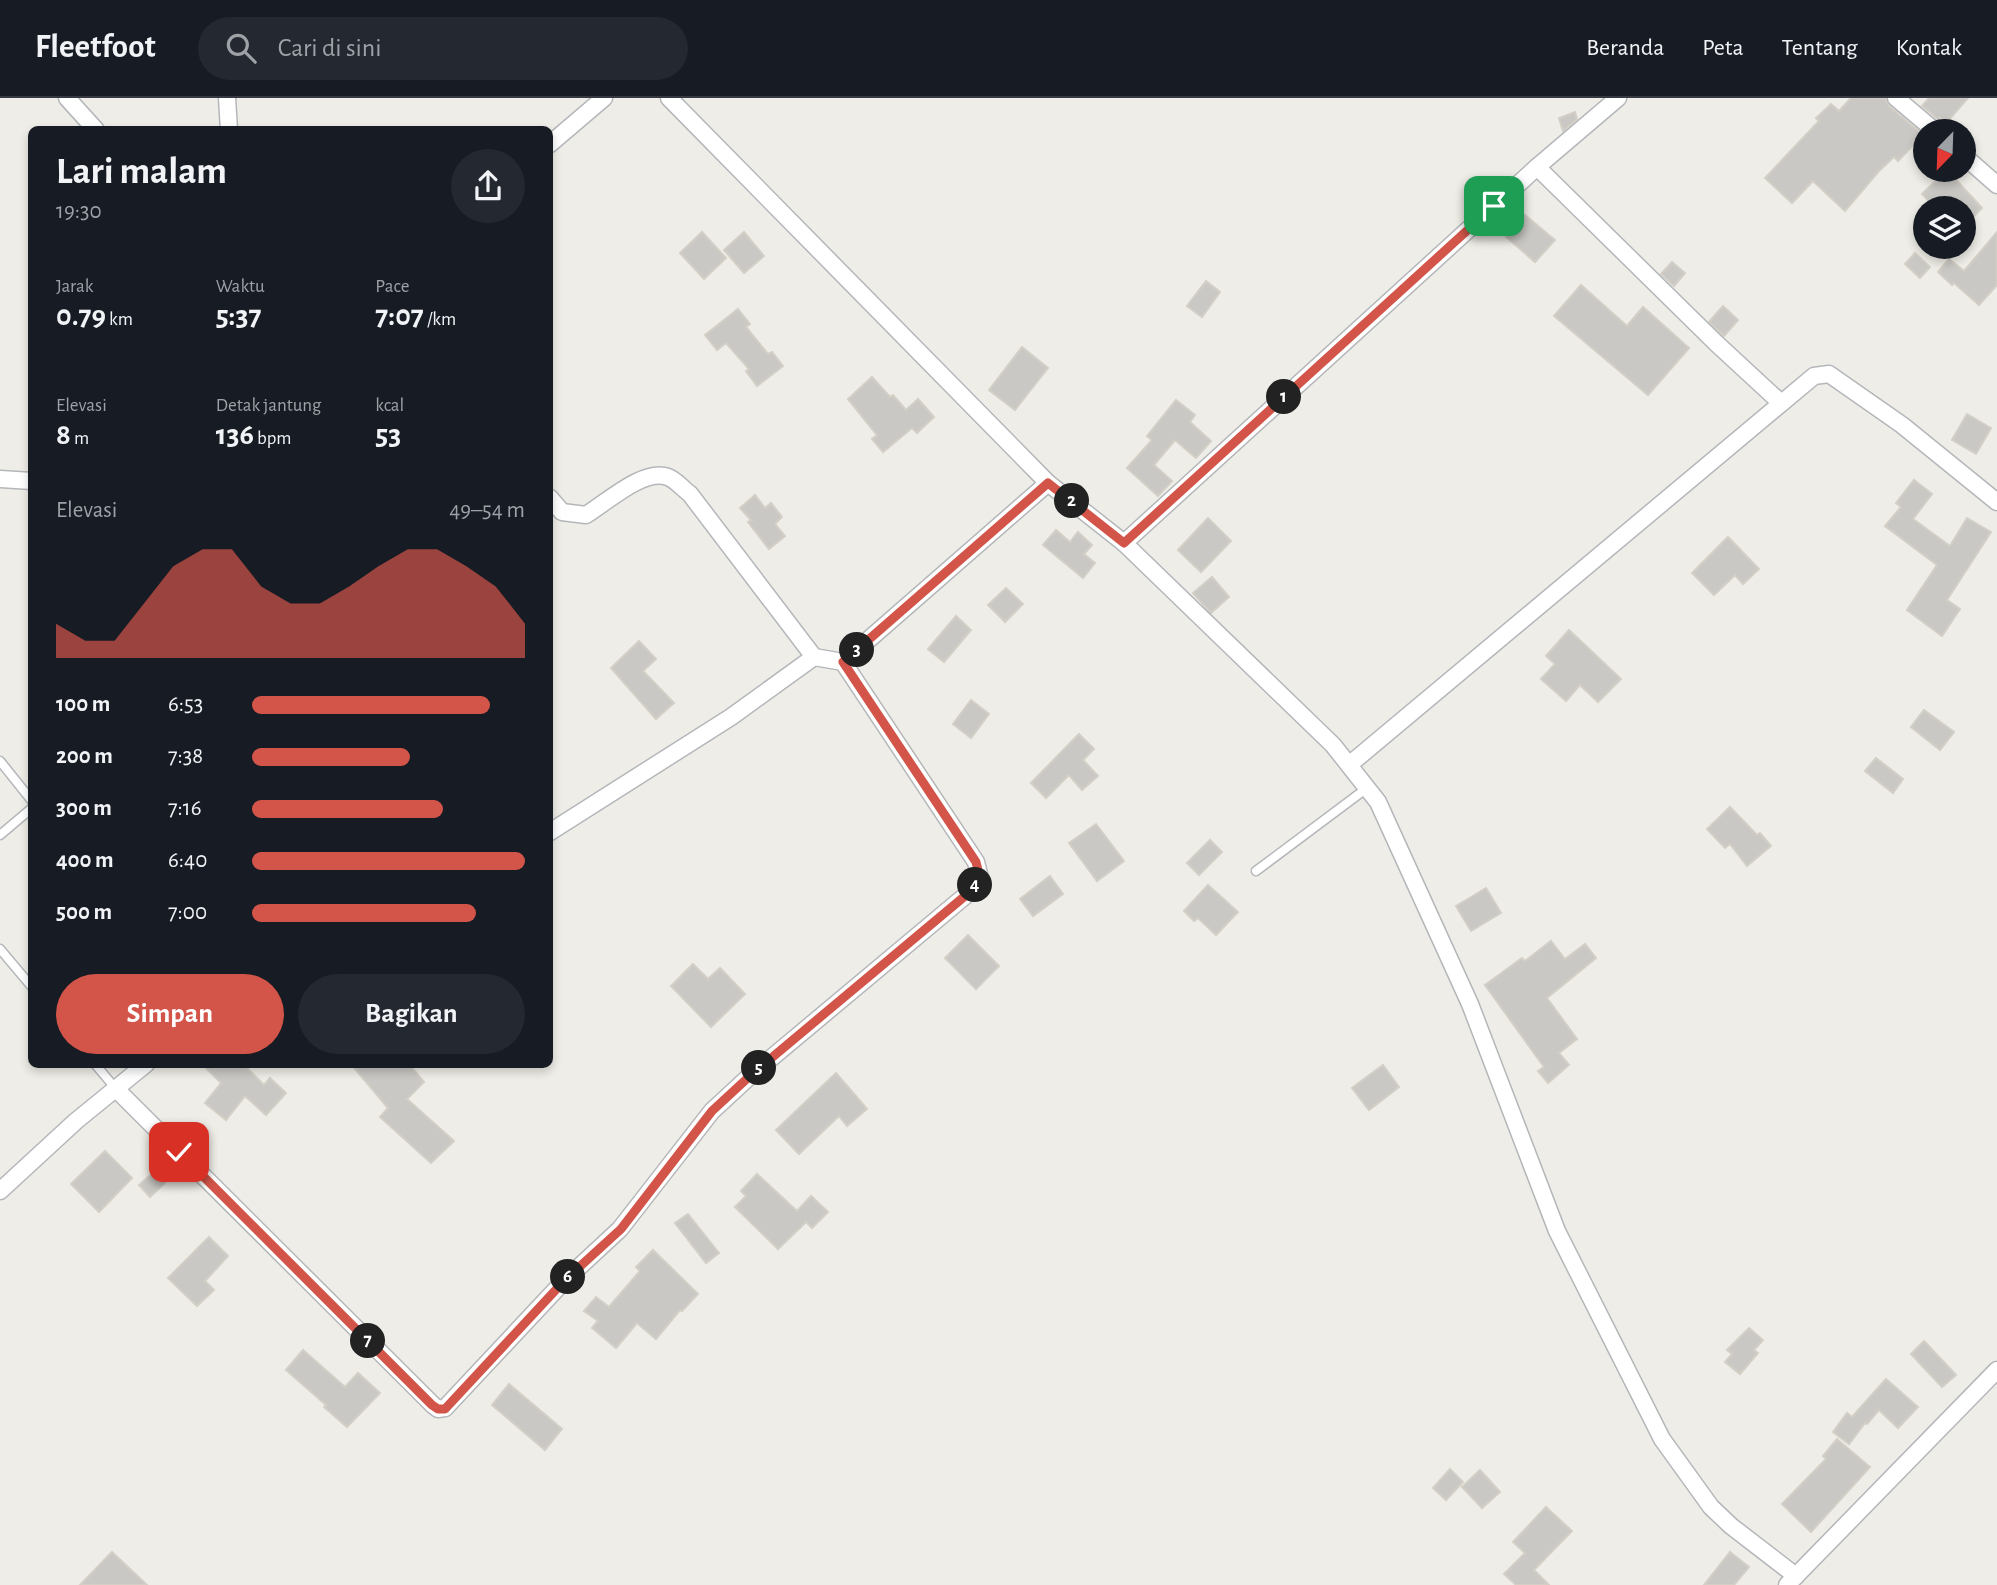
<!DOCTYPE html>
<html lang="id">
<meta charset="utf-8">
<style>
:root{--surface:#171b24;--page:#242831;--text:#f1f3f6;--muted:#9ea1a6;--line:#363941;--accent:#d35549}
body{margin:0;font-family:"Alegreya Sans",sans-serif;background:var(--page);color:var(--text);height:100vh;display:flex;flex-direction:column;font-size:26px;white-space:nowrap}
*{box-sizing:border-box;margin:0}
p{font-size:23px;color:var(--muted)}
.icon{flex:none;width:38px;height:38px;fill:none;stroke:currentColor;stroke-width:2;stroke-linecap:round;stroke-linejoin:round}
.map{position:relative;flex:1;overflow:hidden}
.sheet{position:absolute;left:28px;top:28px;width:525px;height:942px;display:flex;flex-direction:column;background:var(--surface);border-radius:10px;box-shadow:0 4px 10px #0003}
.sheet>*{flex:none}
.needle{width:46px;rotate:203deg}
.controls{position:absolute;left:1913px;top:21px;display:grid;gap:14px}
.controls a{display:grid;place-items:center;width:63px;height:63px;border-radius:50%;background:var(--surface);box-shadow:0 4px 10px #0003;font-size:35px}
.pin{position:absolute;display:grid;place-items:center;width:60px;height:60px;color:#fff;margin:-30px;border-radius:14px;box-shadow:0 4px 10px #0006}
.km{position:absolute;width:35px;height:35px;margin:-18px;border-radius:50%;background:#222;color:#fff;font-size:19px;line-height:35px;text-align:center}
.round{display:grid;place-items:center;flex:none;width:74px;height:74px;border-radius:37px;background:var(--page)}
.headline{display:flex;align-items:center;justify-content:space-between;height:119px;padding:0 28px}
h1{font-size:38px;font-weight:700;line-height:52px}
.stats{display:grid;grid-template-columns:repeat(3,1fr);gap:10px;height:119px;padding:7px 28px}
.stats div{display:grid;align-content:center}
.stats b{font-size:30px;font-weight:700}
.stats small{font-size:19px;font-weight:400}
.stats p{font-size:19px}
.chart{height:196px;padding:14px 28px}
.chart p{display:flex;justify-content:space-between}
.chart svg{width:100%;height:126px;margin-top:7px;fill:var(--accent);opacity:.7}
.action{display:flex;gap:14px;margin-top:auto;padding:14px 28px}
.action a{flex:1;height:80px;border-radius:42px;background:var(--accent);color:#fff;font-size:28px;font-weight:700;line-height:80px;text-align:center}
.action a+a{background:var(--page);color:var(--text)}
ul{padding:0 28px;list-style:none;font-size:23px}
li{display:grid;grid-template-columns:112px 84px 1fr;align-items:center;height:52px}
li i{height:18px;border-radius:9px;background:var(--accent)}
header{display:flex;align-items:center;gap:42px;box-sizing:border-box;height:98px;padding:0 35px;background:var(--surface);border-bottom:2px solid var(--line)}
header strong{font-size:33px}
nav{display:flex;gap:38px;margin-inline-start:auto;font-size:24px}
.search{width:490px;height:63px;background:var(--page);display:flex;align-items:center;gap:18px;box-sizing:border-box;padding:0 24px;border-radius:38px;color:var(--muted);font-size:26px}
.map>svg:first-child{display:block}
</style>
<header>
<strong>Fleetfoot</strong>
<div class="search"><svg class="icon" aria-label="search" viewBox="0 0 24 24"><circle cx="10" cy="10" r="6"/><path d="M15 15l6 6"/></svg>Cari di sini</div>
<nav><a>Beranda</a><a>Peta</a><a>Tentang</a><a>Kontak</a></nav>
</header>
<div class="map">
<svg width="1997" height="1487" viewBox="0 0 1997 1487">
<rect width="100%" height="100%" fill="#efede7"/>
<g fill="#cac8c4" stroke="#d3cfc6" stroke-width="2">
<polygon points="1851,0 1885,0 1889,8 1923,37 1898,63 1894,59 1879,73 1845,113 1813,83 1792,105 1765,80 1819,23 1816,20 1831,6 1839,13"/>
<polygon points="1929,0 1968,0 1947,24 1940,19 1938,21 1922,8"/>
<polygon points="1575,14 1577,21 1563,33 1559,20"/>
<polygon points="1947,72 1982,110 1964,128 1964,110 1936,110 1922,96"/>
<polygon points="1525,117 1555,142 1535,164 1506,139"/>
<polygon points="702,134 726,160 704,181 680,155"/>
<polygon points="744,134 764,158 744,175 724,152"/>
<polygon points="1997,134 1997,187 1979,207 1954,185 1952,187 1938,174 1949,161 1964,173"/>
<polygon points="1915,155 1930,169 1920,180 1905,166"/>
<polygon points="1672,164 1685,175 1674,188 1661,176"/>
<polygon points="1206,183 1220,194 1202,219 1187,208"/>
<polygon points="1581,187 1627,228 1643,209 1689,250 1648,297 1554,218"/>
<polygon points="1723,208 1738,222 1724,238 1709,224"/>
<polygon points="738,211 750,226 746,229 768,256 772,254 783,268 757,288 746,273 749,271 726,245 717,252 705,237"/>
<polygon points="1022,249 1048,270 1015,312 989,292"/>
<polygon points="872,279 890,299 893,297 906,312 918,301 934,319 917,335 912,330 883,354 872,341 877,337 848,301"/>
<polygon points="1176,302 1195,317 1190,324 1211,343 1196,360 1175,342 1154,367 1172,383 1158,398 1127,370 1152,342 1147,338"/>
<polygon points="1967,316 1991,330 1976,356 1952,342"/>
<polygon points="1914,382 1932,396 1913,421 1950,448 1967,420 1991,434 1947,502 1960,511 1942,538 1907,512 1937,467 1885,428 1901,409 1896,405"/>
<polygon points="755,397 765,410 771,405 782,419 775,426 785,438 769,451 748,424 751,422 740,410"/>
<polygon points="1208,420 1231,443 1201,474 1178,452"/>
<polygon points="1056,432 1070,444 1078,434 1092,447 1084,456 1095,465 1083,480 1043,447"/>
<polygon points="1728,439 1759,471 1743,486 1735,477 1714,497 1692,475"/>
<polygon points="1212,479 1229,499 1211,515 1193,495"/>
<polygon points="1006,490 1023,506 1005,524 988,507"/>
<polygon points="956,518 971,532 944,564 928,551"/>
<polygon points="1569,532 1621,581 1598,604 1580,587 1566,603 1541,581 1555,566 1546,558"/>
<polygon points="639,543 656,561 643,573 674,605 656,621 611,570"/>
<polygon points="971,602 989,616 971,640 953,626"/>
<polygon points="1924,612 1954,634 1940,652 1911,629"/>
<polygon points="1079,636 1094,651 1083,662 1098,678 1082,692 1069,677 1046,700 1031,685"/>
<polygon points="1876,660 1903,681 1893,695 1865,673"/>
<polygon points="1730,709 1757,737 1760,735 1771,748 1747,768 1730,746 1725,750 1707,731"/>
<polygon points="1096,726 1124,763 1097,783 1069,745"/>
<polygon points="1210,742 1222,754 1199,777 1187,765"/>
<polygon points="1050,778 1063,796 1033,818 1020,801"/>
<polygon points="1208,787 1238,814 1216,837 1198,820 1194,823 1184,813"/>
<polygon points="1486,790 1501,815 1471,833 1456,808"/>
<polygon points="968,837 999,868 976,891 945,860"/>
<polygon points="1551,843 1565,861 1585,846 1596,860 1547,900 1577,941 1559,955 1569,967 1548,985 1538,973 1544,969 1485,887 1522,860 1525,863"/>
<polygon points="693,866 708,881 720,870 745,896 711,929 671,888"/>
<polygon points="202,966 243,966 264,987 270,980 286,995 266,1017 245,998 226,1022 205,1005 221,985"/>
<polygon points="351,966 409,966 424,984 407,1001 454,1043 431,1065 380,1019 388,1010"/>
<polygon points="1383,967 1399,989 1369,1012 1352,990"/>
<polygon points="836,975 867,1011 847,1028 839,1018 799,1056 776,1032"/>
<polygon points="105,1053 132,1080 99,1114 71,1086"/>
<polygon points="155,1073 165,1085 150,1099 139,1087"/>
<polygon points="757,1076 797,1113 811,1098 828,1114 812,1130 806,1124 778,1151 735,1109 746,1098 741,1093"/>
<polygon points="688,1116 719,1155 706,1165 675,1125"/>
<polygon points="209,1139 228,1158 205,1183 214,1192 197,1208 168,1180"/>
<polygon points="653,1152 698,1196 682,1213 680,1212 656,1241 637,1225 616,1250 592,1230 598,1223 584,1213 596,1199 609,1209 640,1173 636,1169"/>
<polygon points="1749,1230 1763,1242 1754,1252 1758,1255 1740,1276 1725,1264 1732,1256 1727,1252"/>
<polygon points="1924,1243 1956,1277 1942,1289 1911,1256"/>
<polygon points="303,1252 345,1289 358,1275 380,1295 347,1329 324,1309 326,1307 286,1272"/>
<polygon points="1886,1281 1918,1309 1898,1330 1879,1312 1867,1326 1865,1325 1849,1346 1833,1334 1847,1315 1852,1319"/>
<polygon points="509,1286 562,1331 545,1352 492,1307"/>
<polygon points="1837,1341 1870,1369 1811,1434 1782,1406 1826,1361 1823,1358"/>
<polygon points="1450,1371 1463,1384 1446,1402 1433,1390"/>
<polygon points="1480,1372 1500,1394 1482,1410 1462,1389"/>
<polygon points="1546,1409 1572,1433 1534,1472 1549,1487 1516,1487 1504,1476 1525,1455 1513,1444"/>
<polygon points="112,1454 147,1487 80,1487"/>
<polygon points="1730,1454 1749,1469 1734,1487 1704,1487"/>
</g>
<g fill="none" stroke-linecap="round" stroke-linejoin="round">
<defs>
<g id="lane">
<polyline points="0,663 32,703"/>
<polyline points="0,737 32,710"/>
<polyline points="1256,773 1367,690"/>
<polyline points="0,851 32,889"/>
<polyline points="95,966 116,991"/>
</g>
<g id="street">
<polyline points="67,0 96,32"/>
<polyline points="227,0 229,32"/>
<polyline points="669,0 1048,385"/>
<polyline points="1896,0 1935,33"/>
<polyline points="550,46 604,0"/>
<polyline points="1964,58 1997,87"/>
<polyline points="1537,69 1716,245 1781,305"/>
<polyline points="0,381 32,383"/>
<path d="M 550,400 L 562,414 L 586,417 C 607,404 644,370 668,379 C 676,382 683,391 690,396 L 814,559"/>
<polyline points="1124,445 1333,647 1378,704 1470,906 1557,1133 1662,1341 1711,1409 1731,1428 1796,1478"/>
<polyline points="1349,667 1814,278 1829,276 1902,327 1997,404"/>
<polyline points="550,734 731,619 814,559 843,564 1048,385 1124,445 1537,69 1618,0"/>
<polyline points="116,991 433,1307 438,1311 445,1310 564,1183 620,1131 712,1013 751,977 971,793 980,780 976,764 843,564"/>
<polyline points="0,1093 76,1023 146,966"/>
<polyline points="1787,1487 1997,1272"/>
</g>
</defs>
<use href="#lane" stroke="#b4b7ba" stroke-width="11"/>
<use href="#street" stroke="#b4b7ba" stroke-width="19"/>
<use href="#lane" stroke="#fff" stroke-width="8"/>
<use href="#street" stroke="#fff" stroke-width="16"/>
</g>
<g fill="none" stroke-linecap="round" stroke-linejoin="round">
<defs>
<polyline id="route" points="179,1054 432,1307 438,1311 445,1311 564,1183 621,1131 712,1013 751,977 971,793 980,780 976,764 843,564 1048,385 1124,445 1494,108"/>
</defs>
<use href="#route" stroke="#fff" stroke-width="14"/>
<use href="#route" stroke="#d35549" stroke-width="9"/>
</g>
</svg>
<div class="controls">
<a><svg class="needle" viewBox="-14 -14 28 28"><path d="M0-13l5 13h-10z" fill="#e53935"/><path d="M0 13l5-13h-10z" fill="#9ea1a6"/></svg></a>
<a><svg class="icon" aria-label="layers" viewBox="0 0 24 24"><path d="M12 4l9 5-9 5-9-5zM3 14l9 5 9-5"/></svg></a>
</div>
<div class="pin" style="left:1494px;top:108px;background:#1e9e55"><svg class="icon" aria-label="arrive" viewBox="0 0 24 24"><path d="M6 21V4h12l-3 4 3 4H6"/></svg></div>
<div class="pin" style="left:179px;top:1054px;background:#d93025"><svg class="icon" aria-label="check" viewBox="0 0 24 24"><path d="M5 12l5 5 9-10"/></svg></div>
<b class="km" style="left:1284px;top:299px">1</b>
<b class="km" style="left:1072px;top:403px">2</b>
<b class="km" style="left:857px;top:552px">3</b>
<b class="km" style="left:975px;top:787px">4</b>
<b class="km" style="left:759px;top:970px">5</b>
<b class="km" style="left:568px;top:1179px">6</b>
<b class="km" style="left:368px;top:1243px">7</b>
<section class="sheet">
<div class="headline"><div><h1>Lari malam</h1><p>19:30</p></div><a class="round"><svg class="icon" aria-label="share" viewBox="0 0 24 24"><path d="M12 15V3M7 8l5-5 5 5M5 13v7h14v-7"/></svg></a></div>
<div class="stats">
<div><p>Jarak</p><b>0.79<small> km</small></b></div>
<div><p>Waktu</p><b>5:37</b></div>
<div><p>Pace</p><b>7:07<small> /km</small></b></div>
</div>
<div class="stats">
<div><p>Elevasi</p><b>8<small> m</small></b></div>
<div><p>Detak jantung</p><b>136<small> bpm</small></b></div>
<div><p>kcal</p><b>53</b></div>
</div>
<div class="chart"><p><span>Elevasi</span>49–54 m</p>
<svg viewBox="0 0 160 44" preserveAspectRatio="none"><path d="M0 44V32L10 38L20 38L30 25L40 12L50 6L60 6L70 19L80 25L90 25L100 19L110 12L120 6L130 6L140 12L150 19L160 32V44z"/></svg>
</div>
<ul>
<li><b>100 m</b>6:53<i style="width:87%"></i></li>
<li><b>200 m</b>7:38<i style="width:58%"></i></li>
<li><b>300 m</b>7:16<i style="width:70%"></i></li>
<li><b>400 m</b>6:40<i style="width:100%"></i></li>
<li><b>500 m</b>7:00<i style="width:82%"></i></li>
</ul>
<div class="action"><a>Simpan</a><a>Bagikan</a></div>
</section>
</div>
